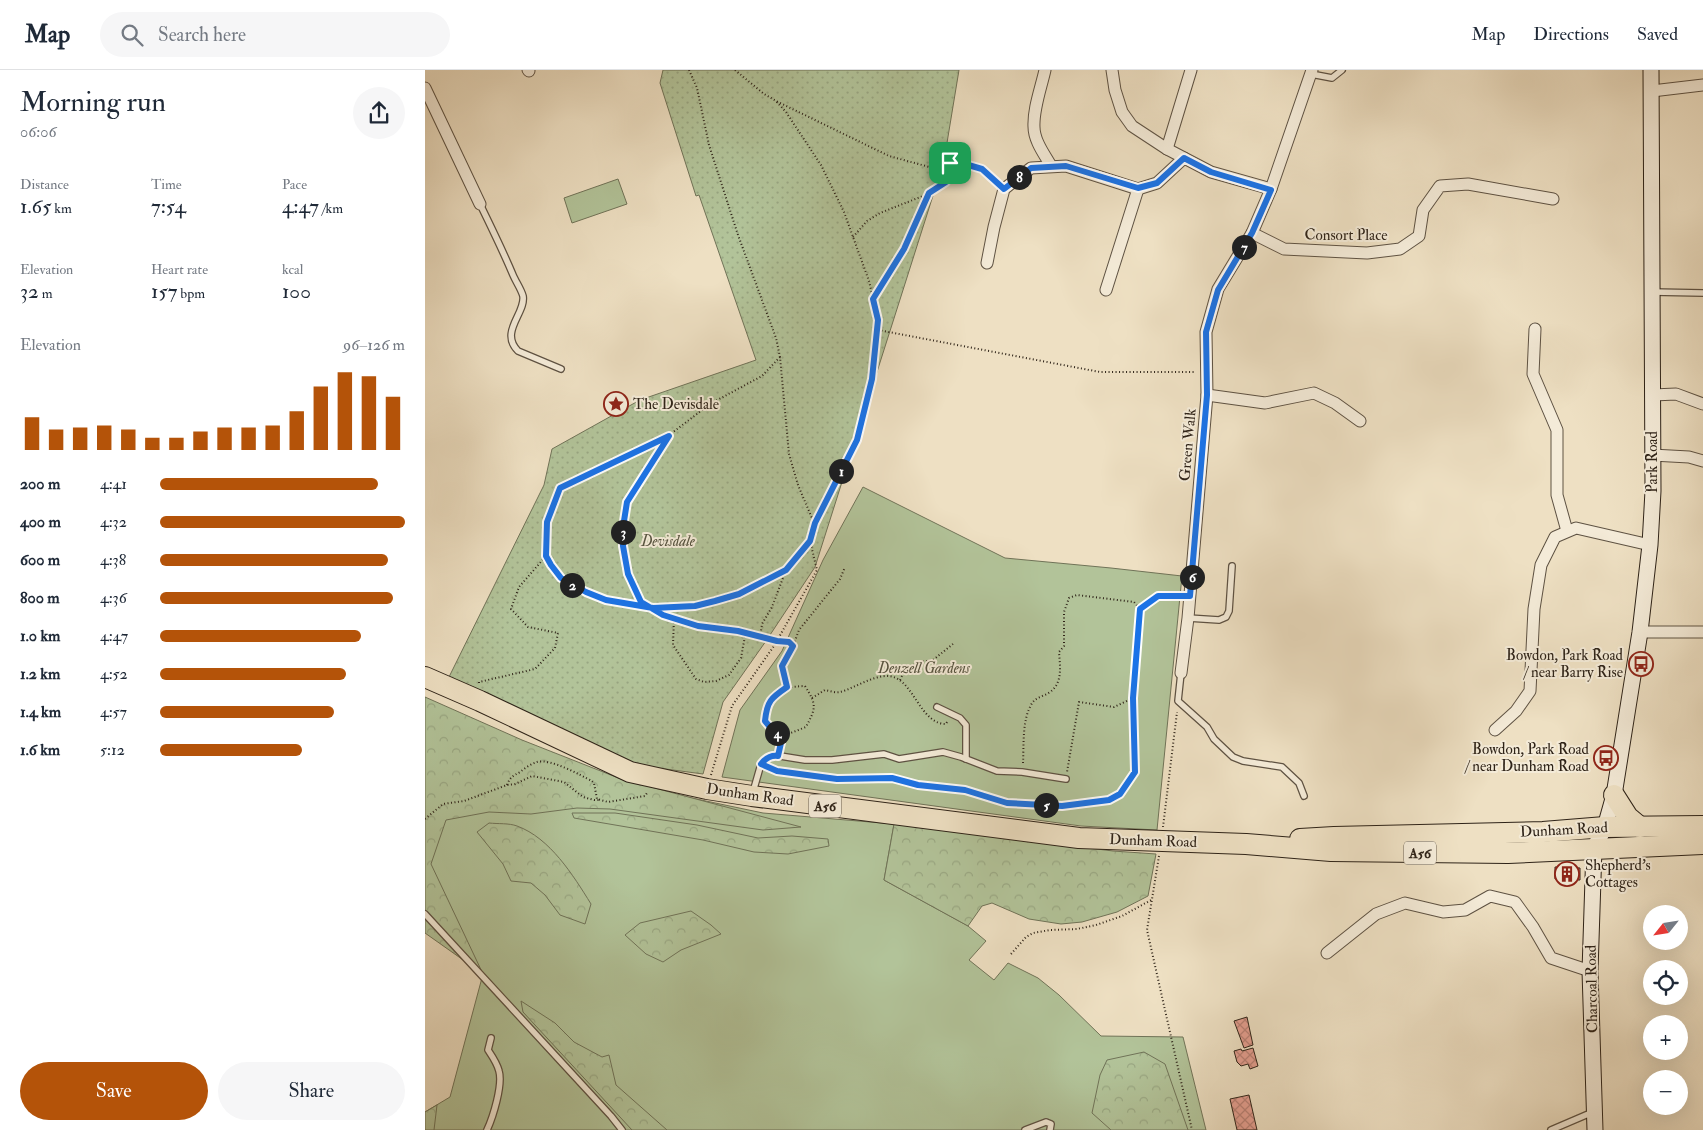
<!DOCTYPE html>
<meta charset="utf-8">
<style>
:root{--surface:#fff;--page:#f6f6f7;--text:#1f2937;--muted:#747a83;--line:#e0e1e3;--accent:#b45309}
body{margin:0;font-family:"IM FELL Double Pica",serif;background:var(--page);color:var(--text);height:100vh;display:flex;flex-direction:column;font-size:19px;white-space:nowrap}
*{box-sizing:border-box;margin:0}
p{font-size:16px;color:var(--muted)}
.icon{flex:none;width:28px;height:28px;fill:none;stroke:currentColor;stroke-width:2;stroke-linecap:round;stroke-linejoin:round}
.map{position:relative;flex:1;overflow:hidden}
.details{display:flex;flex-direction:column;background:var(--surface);width:425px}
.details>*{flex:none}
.needle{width:32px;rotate:240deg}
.tools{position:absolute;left:1218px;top:835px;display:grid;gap:10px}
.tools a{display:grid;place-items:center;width:45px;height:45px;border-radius:50%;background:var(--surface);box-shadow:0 5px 20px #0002;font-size:25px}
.pin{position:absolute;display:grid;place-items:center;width:42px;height:42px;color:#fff;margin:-21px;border-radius:10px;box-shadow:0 2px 8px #0006}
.km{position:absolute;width:25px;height:25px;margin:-12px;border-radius:50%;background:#222;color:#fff;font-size:14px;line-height:25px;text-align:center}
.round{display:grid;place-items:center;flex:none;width:52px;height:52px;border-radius:26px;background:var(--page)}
.headline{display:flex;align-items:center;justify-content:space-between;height:85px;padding:0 20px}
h1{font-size:28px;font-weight:600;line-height:38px}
.stats{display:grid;grid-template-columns:repeat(3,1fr);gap:8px;height:85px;padding:5px 20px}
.stats div{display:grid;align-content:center}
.stats b{font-size:21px;font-weight:600}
.stats small{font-size:14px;font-weight:400}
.stats p{font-size:14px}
.chart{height:140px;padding:10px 20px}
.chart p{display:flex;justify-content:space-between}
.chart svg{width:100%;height:90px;margin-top:5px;stroke:var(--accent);stroke-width:6}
.action{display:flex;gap:10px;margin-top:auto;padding:10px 20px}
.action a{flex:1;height:58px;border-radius:30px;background:var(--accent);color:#fff;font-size:20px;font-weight:600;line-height:58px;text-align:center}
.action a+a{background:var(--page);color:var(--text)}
ul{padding:0 20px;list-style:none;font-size:16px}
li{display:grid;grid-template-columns:80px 60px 1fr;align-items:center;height:38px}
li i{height:12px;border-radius:6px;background:var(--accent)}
header{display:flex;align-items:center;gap:30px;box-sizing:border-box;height:70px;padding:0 25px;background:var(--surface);border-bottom:1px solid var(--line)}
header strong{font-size:24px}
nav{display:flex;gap:28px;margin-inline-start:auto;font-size:18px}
.search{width:350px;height:45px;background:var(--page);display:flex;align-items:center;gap:12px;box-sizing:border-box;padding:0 18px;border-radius:28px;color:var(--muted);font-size:19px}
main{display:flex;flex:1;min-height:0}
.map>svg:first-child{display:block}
</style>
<header>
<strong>Map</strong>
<div class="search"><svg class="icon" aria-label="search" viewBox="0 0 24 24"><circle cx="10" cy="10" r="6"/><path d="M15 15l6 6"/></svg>Search here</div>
<nav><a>Map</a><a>Directions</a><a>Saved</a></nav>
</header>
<main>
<section class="details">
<div class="headline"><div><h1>Morning run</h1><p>06:06</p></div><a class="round"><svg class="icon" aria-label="share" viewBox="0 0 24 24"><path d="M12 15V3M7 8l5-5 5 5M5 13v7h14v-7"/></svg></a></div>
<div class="stats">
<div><p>Distance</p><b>1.65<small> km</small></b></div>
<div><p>Time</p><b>7:54</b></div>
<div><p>Pace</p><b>4:47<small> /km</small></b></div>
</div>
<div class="stats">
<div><p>Elevation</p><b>32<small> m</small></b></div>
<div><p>Heart rate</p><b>157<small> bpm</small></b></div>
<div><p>kcal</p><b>100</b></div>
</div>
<div class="chart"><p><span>Elevation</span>96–126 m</p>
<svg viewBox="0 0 160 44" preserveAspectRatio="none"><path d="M5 44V28M15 44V34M25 44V33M35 44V32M45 44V34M55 44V38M65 44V38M75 44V35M85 44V33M95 44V33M105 44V32M115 44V25M125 44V13M135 44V6M145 44V8M155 44V18"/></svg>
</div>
<ul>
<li><b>200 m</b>4:41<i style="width:89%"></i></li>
<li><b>400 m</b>4:32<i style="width:100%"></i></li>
<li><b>600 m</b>4:38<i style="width:93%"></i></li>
<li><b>800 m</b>4:36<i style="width:95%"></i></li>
<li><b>1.0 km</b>4:47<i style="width:82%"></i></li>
<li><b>1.2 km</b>4:52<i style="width:76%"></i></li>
<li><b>1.4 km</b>4:57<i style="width:71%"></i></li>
<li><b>1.6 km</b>5:12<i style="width:58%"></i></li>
</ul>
<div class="action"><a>Save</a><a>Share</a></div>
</section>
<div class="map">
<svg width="1278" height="1060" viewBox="0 0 1278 1060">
<defs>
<pattern id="forest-crowns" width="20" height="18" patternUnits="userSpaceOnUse" patternTransform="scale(1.25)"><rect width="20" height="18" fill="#b2c399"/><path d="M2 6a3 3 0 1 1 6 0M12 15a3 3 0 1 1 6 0" fill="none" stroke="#99a783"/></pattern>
<pattern id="park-dots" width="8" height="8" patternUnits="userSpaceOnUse" patternTransform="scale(1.25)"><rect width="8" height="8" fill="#b2c399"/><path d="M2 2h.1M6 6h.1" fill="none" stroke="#99a783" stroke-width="1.8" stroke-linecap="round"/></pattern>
<pattern id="building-cross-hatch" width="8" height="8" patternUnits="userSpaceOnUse" patternTransform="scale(1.25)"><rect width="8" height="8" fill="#e69f91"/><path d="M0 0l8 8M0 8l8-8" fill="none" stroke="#bb8175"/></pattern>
</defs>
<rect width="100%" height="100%" fill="#eee0c3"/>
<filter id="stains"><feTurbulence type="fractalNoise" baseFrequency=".004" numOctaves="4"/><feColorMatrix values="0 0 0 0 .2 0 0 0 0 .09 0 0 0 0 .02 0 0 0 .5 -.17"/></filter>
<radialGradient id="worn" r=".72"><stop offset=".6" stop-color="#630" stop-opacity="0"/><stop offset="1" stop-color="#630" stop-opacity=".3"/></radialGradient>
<g fill="#b2c399" stroke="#707358">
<polygon points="193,109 202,134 147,153 139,128"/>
<polygon points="438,417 580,488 686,498 757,506 732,760 656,756 297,707 315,640 357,581 398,490"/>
<polygon points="195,713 338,743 469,754 459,810 543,856 561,871 544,890 569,910 583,893 613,908 634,925 676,966 758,967 781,1060 0,1060 0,1042 25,1027 58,904 0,833 0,747"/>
</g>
<g fill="url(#forest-crowns)" stroke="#707358">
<polygon points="0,627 97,670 196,709 376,757 338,760 185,739 152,738 106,744 64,742 21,750 6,794 58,904 0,863"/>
<polygon points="147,743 190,743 272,755 333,768 367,766 403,769 404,776 363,784 329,782 278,770 149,748"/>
<path d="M 64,753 C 73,754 84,753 92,756 C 125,768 148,805 166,834 L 160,854 L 135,845 L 120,825 L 106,813 L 86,811 L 78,794 L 52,762 Z"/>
<polygon points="469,754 688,781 731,784 723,826 692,842 657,852 636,854 604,849 567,833 557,836 543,856 459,810"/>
<polygon points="266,841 286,855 296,864 256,880 238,892 221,884 200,865 215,853"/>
<polygon points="96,931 130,953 149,972 177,987 184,985 191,1015 242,1060 207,1060 98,942"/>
<polygon points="719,982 740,994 763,1060 686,1060 667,1043 675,1005 682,990"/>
<polygon points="12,1035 9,1060 0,1060 0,1042"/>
</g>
<polygon fill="url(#park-dots)" stroke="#707358" points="238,0 534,0 519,91 390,497 341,571 298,632 278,704 203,694 23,609 119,415 127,379 215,330 331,290 274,125 271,126 235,13"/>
<g fill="url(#building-cross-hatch)" stroke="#2e2318">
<polygon points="1130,797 1155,798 1155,810 1130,809"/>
<polygon points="822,947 828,975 819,978 809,951"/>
<polygon points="828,978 833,996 825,999 823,994 816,996 812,992 809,981 816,979 817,981"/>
<polygon points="824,1025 832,1060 812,1060 805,1029"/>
</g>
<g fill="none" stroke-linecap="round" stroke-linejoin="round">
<defs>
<g id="lane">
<polyline points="886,4 907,8 917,0"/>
<path d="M 55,134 C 66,157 78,181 88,205 C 91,212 96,219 98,226 C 101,243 74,262 93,281 L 136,299"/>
<polyline points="1227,222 1278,223"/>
<polyline points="763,548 794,550 801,547 804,541 807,496"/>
<polyline points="756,603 753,631 782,657 789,669 808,687 818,691 857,697 874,713 879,726"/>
<polyline points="512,637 535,648 541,655 541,689"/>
<polyline points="328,722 336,694 339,690 349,685 380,690 407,690 459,684 474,689 518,682 536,687 572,701 597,702 641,709"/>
<polyline points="0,844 186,1046 197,1060"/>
<path d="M 62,1060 C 68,1047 78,1015 74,1001 C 72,993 67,986 63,980 L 66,968"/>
<polyline points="600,1060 621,1052 626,1054 625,1060"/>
<polyline points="1126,1060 1168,1042"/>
</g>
<g id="street">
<polyline points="103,0 104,1"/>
<path d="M 620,0 C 616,18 608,39 609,57 C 609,71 620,85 626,96"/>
<polyline points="687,0 690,20 697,42 707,56 742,79 786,102 846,119"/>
<polyline points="0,18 55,134"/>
<polyline points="1227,21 1278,15"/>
<polyline points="742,79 766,0"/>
<polyline points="827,163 859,179 942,183 975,179 994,166 998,140 1015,116 1043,114 1128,129"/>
<polyline points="562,193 569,157 579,119 606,98 641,96 713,119 732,113 759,88"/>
<polyline points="681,220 713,119"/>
<polyline points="1110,259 1108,304 1132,360 1132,425 1142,461"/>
<polyline points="782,325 840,333 889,323 910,333 935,351"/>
<polyline points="1228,325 1251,324 1278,334"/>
<polyline points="1227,385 1264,387 1278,391"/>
<polyline points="1215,562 1278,562"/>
<polyline points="756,603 763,548 782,325 781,262 793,219 827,163 846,119 887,0"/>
<polyline points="1070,660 1091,641 1105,621 1109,539 1116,495 1130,467 1151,458 1225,475"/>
<polyline points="902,883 951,844 980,833 1018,842 1040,840 1065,826 1090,832 1108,857 1126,888 1165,901"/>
</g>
<polyline id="secondary" points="1170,1060 1165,901 1169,778 1180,757 1189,725 1215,562 1225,475 1228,421 1226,0"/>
<g id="highway">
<polyline points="0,607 55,631 205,702 282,719 327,726 654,768 821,774 906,781 1083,783 1278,774"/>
<polyline points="1189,725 1203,747 1215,757"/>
<polyline points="875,769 909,767 1118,762 1180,757 1278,756"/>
</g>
</defs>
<use href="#lane" stroke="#5e5243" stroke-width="8"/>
<use href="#street" stroke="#5e5243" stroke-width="13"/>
<use href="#secondary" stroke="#2e2318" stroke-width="17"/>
<use href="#highway" stroke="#2e2318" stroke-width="22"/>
<g stroke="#2e2318" stroke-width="2" stroke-dasharray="1 2.5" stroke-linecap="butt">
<polyline points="264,0 272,18 284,75 313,165 351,268 355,287 364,384 373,415 389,453"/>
<polyline points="310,0 339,24 351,31 464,86 508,98 518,97 525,93 533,92 557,99 572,112"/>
<polyline points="428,167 442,151 455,143 503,124"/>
<polyline points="448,229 479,179 504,123 521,112 525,93"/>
<polyline points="453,260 675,302 770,302"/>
<polyline points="355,287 337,306 285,334 243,366 202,432 199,451 198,476 203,505 216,532 228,538 270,536 290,531 314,524 361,500 384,472"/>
<path d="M 121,486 C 143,527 183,528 223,537"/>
<path d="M 228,538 C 259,557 281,554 314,562 C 331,565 347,570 364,572 L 368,576"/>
<polyline points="715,539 733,526 754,526"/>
<polyline points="249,549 248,575 271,609 279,612 291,611 304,605 316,588 320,566 324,564"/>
<polyline points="338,567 336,561 337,554 347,537 361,500"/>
<polyline points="475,610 481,598 495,592 508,590 528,574"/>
<polyline points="54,613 54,612 110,599 130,578 133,563 103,557 86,539 94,517 121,486 121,452 135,418 243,367"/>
<path d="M 380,616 C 392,635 391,638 381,657 L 363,664 L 350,663 L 340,651 C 342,623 353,617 380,616 Z"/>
<polyline points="361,617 357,596 367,579 374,560 415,509 420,497"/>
<path d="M 387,628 L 400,620 C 405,621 410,623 415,622 C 431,618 455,600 471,608 C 490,617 497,654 521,654 L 523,650"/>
<polyline points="355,676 358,664"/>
<path d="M 598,693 C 599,675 597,651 606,635 C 610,627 618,627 625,622 C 638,613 635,596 634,582 L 639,576 L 639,542 L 644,528 L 652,525 L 709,532 L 715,539 L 708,628 L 689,637 L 654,632 L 642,702"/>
<polyline points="345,698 351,701 412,709 467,708 493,715 540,720 582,733 637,736 675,732 685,730 695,724 710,702 708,628"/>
<polyline points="286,705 307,636 349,576 392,500 385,471 390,453 432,370 447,309 453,250 444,211 419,142 396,95 361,42 351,31"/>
<path d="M 82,715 C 85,707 88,706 95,702 C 100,698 106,694 112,692 C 125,688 155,705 167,711 L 169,713 L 172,729 L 183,732 L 220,726 L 222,723"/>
<polyline points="0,749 18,734 39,731 82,715 90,714 107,706 139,712 158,727 169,730 175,730"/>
<polyline points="738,757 752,642"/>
<polyline points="734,786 722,860 767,1060"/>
<polyline points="586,884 601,867 608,863 625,860 652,859 671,855 697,846 728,829"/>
</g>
<use href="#lane" stroke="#f4ebd8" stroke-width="5.5"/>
<use href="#street" stroke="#f4ebd8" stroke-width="11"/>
<use href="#secondary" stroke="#f4ebd8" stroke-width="15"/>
<use href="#highway" stroke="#eee0c3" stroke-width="20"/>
</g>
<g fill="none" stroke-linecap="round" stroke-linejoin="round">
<defs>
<path id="route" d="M 525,93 L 521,112 L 504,123 L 479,179 L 448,229 L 453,250 L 447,309 L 432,370 L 390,453 L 385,471 L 361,500 L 314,524 L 290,531 L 270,536 L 228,538 L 181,530 L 161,522 L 136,508 L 126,495 L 121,486 L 122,452 L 135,418 L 244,366 L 202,432 L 199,451 L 198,476 L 203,504 L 216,532 L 238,545 L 273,556 L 313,561 L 352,571 L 364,572 L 368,576 L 357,596 L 362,617 C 346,628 342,631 340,651 L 350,663 L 358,664 L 353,686 C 346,685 340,689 336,694 L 352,701 L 412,709 L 467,708 L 493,715 L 540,720 L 582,733 L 637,736 L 684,730 L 695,724 L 710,702 L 708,628 L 715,539 L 733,526 L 765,526 L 782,325 L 781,262 L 793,220 L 827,163 L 846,120 L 786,102 L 759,88 L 732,113 L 713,118 L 641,96 L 606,98 L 579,119 L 557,99 L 533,92 L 525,93"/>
</defs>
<use href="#route" stroke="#fff" stroke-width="10"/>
<use href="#route" stroke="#1a73e8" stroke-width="6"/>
</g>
<defs>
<symbol id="sight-ring" viewBox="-11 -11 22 22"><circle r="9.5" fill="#f4ebd8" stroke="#8f2418" stroke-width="1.5"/><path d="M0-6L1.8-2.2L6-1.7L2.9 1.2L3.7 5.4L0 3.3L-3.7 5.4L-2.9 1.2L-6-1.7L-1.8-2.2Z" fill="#8f2418"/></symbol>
<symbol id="bus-ring" viewBox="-11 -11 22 22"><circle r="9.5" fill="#f4ebd8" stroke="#8f2418" stroke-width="1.5"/><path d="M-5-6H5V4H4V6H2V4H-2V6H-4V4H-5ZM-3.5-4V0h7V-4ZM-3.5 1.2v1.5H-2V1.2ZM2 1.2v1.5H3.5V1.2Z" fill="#8f2418"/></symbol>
<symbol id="building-ring" viewBox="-11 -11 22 22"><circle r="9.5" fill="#f4ebd8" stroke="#8f2418" stroke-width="1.5"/><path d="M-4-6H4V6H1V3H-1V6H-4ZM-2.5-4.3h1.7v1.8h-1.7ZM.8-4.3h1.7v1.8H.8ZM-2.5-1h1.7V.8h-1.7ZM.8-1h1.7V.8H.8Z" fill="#8f2418"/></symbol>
</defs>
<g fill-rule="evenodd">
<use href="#sight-ring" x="177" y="320" width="28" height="28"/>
<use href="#bus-ring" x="1202" y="580" width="28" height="28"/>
<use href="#bus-ring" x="1167" y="674" width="28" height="28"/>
<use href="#building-ring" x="1128" y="790" width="28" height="28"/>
</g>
<g text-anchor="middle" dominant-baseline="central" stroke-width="4" stroke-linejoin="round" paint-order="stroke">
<g fill="#f4ebd8" stroke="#695f52" stroke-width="1">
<rect x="384" y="724.5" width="32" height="23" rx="4"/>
<rect x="979" y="771.5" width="32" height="23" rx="4"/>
</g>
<g font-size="14" font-weight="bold" fill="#2e2318">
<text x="400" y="736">A56</text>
<text x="995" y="783">A56</text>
</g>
<g font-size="15" fill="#2e2318" stroke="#f4ebd8">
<text x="921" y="165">Consort Place</text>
<text transform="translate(763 375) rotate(-85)">Green Walk</text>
<text transform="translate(1227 392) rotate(-90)">Park Road</text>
<text transform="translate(325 725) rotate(8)">Dunham Road</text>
<text transform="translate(1139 760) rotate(-3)">Dunham Road</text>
<text transform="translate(728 771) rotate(2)">Dunham Road</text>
<text transform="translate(1167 919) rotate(-91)">Charcoal Road</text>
</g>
<g font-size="15" fill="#2e2318" stroke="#f4ebd8" text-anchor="start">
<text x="208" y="334">The Devisdale</text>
<text x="1198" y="585" text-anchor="end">Bowdon, Park Road<tspan x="1198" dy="17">/ near Barry Rise</tspan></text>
<text x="1164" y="679" text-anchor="end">Bowdon, Park Road<tspan x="1164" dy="17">/ near Dunham Road</tspan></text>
<text x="1160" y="795">Shepherd's<tspan x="1160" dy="17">Cottages</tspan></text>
</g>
<g font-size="15" font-style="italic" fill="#56533f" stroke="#f4ebd8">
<text x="243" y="471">Devisdale</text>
<text x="499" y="598">Denzell Gardens</text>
</g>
</g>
<rect width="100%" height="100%" filter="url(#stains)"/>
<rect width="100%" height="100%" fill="url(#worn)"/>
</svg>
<div class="tools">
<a><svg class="needle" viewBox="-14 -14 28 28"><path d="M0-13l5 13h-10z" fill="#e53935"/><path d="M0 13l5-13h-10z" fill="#747a83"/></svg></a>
<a><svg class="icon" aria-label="locate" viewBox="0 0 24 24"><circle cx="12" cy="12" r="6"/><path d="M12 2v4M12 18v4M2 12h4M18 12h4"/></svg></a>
<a>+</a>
<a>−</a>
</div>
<div class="pin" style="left:525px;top:93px;background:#1e9e55"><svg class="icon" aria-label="arrive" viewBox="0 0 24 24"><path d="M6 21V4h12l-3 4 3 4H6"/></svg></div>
<b class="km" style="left:416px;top:401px">1</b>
<b class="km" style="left:147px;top:515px">2</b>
<b class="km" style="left:198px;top:462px">3</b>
<b class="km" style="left:352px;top:663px">4</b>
<b class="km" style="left:621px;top:735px">5</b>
<b class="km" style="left:767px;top:507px">6</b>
<b class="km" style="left:819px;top:177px">7</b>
<b class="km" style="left:594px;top:107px">8</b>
</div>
</main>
